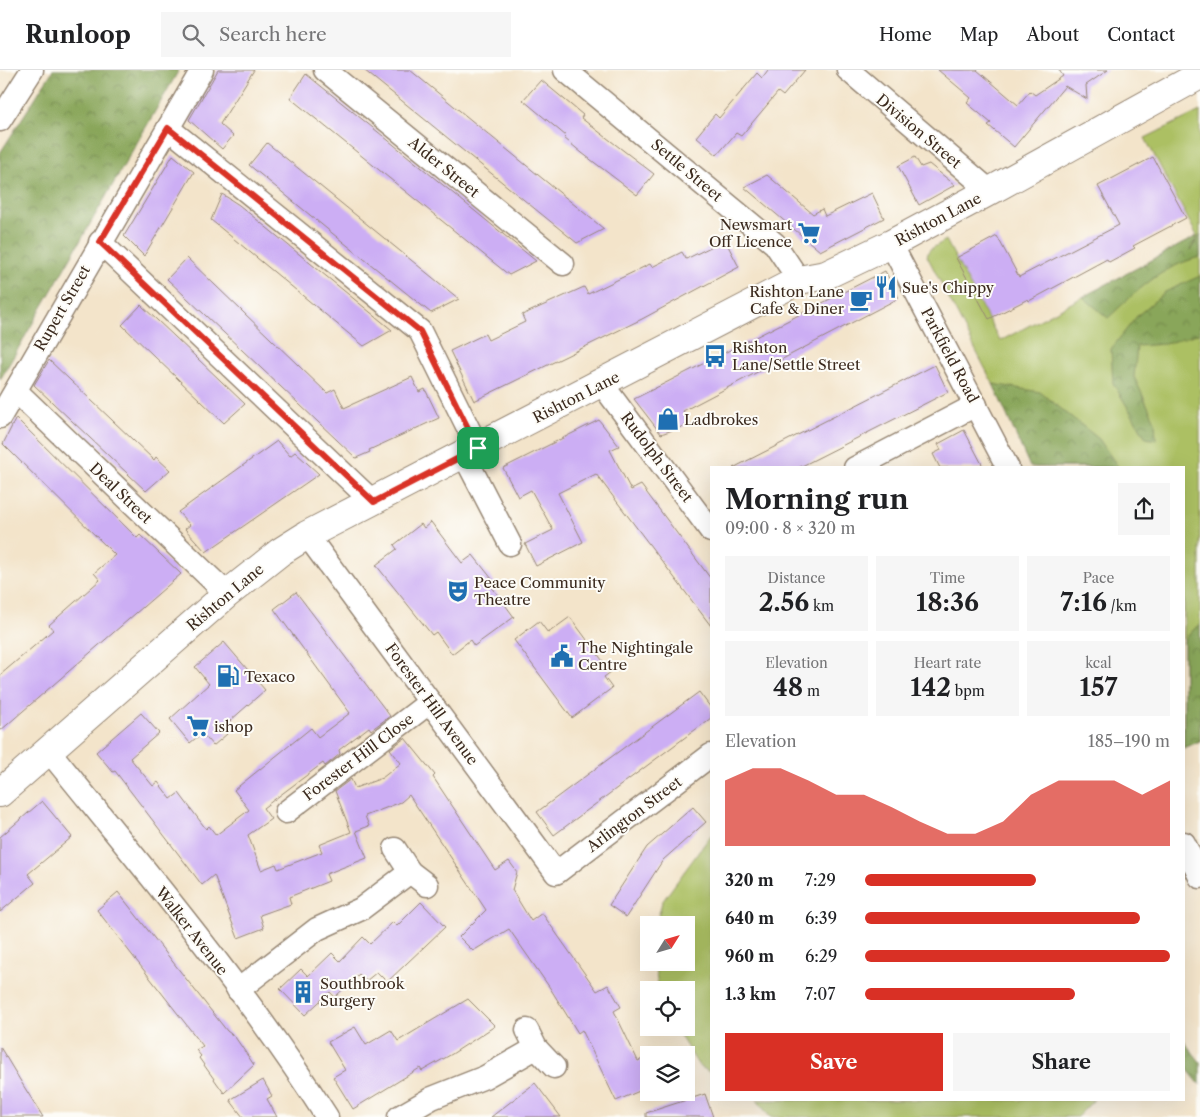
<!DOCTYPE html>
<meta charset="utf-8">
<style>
:root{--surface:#fff;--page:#f6f6f6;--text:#202124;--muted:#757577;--line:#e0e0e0;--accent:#d93025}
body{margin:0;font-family:"Libre Caslon Text",serif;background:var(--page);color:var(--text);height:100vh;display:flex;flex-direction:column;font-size:19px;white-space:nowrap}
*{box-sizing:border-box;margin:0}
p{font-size:16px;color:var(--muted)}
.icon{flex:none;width:28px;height:28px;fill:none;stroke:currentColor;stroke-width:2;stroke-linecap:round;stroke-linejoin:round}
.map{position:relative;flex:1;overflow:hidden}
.panel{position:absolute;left:710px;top:396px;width:475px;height:635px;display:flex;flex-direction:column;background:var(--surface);border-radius:0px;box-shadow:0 5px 20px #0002}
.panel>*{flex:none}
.needle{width:32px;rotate:53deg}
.fabs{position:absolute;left:640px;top:846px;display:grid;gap:10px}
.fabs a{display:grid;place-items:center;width:55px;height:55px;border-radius:0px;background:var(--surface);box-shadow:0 5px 20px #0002;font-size:25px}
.pin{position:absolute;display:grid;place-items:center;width:42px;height:42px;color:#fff;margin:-21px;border-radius:10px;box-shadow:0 2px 8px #0006}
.round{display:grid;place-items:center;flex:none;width:52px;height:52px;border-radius:0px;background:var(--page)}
.summary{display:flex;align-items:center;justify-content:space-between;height:85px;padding:0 15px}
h1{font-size:28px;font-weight:700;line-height:38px}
.figures{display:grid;grid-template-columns:repeat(3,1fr);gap:8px;height:85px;padding:5px 15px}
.figures div{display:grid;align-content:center;border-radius:0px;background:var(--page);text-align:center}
.figures b{font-size:25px;font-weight:700}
.figures small{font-size:14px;font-weight:400}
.figures p{font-size:14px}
.chart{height:140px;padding:10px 15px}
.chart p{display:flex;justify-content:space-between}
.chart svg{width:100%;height:90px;margin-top:5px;fill:var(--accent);opacity:.7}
.action{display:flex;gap:10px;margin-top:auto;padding:10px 15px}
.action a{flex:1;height:58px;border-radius:0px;background:var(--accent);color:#fff;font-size:20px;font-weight:700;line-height:58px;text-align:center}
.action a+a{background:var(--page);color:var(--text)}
ul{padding:0 15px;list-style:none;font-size:16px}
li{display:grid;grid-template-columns:80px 60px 1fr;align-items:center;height:38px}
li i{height:12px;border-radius:6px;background:var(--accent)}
header{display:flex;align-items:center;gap:30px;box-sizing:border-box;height:70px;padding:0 25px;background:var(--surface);border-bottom:1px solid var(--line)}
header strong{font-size:24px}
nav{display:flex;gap:28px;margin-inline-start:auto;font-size:18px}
.search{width:350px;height:45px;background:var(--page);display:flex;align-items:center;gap:12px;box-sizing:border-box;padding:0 18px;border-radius:0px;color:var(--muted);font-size:19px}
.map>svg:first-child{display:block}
</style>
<header>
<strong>Runloop</strong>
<div class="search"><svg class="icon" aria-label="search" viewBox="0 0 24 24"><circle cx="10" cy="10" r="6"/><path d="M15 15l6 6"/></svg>Search here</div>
<nav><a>Home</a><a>Map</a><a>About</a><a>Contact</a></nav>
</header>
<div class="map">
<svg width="1200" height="1047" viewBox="0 0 1200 1047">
<defs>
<pattern id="forest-crowns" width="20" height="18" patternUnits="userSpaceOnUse" patternTransform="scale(1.25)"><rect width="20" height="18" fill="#89a65a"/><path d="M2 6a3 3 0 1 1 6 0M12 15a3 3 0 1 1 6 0" fill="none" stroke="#71874a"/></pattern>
</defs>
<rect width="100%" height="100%" fill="#fdfcf7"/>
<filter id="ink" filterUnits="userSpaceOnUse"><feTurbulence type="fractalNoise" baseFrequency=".02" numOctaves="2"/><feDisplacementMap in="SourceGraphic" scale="10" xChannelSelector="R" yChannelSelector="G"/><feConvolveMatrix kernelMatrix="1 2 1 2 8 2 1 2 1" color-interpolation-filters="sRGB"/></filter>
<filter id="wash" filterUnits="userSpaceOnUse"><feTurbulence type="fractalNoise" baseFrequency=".0096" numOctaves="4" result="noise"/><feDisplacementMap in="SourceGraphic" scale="20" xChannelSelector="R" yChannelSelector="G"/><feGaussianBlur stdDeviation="1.12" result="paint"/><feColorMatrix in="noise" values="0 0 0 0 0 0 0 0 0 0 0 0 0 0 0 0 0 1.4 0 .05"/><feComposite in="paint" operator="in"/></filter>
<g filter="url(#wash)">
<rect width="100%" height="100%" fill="#f3e4ca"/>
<g fill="#acc064" stroke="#747541">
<polygon points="1200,41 1200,671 1184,678 1184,398 1036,397 927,186 929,180 946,170 1000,271 1197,166 1145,68"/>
<polygon points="711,765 711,1003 699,996 675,958 686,958 686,920 659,920 654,893 686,892 686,855 656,855 662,832"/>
<polygon points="757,1030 1094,1030 1077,1047 770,1047"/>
</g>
<g fill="url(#forest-crowns)" stroke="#62683c">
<polygon points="53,0 179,0 0,310 0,83"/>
<path d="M 1200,164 L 1200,187 C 1160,197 1137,221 1108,248 L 1083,227 L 1197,166 L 1191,180 Z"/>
<polygon points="1200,206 1200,263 1165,274 1137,276 1134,307 1155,351 1156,370 1146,368 1113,313 1111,279 1137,246 1165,222"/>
<polygon points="993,314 1040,322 1099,369 1118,397 1030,397"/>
<polygon points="1200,553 1200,671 1184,678 1184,570"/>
<polygon points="1184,971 1200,992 1200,1015 1184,995"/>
</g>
<g id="blocks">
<g fill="#ccaef4">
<polygon points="218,0 254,0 220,54 233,66 222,79 189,50"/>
<polygon points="364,0 410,0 604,159 577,173"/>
<polygon points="768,0 805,0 783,26 778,22 741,66 736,63 717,85 696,67 715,44 719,48 757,3 762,8"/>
<polygon points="938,0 977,0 1018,35 1030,21 1035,25 1063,6 1059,0 1108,0 1086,15 1087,29 1065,16 1014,77 988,55 991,53 967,33 971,28"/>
<polygon points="306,4 383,66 536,191 509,205 290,28"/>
<polygon points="541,10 583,45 581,48 654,104 637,125 582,83 564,68 566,66 523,30"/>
<polygon points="267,73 293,94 459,229 431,243 327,159 249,95"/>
<polygon points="173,85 194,102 144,186 124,166"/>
<polygon points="915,87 921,97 929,94 955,115 919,135 898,96"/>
<polygon points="1153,87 1186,148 1133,176 1135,178 1109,192 1107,189 1029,231 1028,229 989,249 956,188 997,166 1019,207 1119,155 1098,116"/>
<polygon points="767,105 813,144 822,139 825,146 872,123 884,148 820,181 744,117"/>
<polygon points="222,124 239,135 392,260 364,276 354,268 211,150"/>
<polygon points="725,170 739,197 642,249 474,331 450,281 485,264 488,270 525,252 522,245 584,217 588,224 650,194 652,197 682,182 686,189"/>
<polygon points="187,188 327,323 335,319 344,338 412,307 419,322 425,319 439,348 369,380 370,382 356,388 167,209"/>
<polygon points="885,201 899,228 683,341 690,354 661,364 634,329"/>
<polygon points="141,235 174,266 245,334 224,353 155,287 122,255"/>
<polygon points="49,290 154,390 156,387 170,400 146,421 34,315"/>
<polygon points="935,295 948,322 798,398 733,398"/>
<polygon points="16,348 137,468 140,465 181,504 0,661 0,605 53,560 49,555 100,510 94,503 115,485 3,374"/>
<polygon points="599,350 619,376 610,380 631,420 641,415 711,509 711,556 596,404 558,423 583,472 536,496 525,474 553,460 531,420 518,427 503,398"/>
<polygon points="964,360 984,398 940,398 933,384 941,380 938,374"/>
<polygon points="277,371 290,386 295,382 319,404 206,482 185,459 190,455 178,442"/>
<polygon points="431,452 462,493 473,485 496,514 492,517 514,547 474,576 470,570 452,584 436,562 432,565 376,495 397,479 394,475 421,454 424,458"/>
<polygon points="296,522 390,646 371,660 369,657 339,680 340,684 325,696 323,693 263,738 271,749 248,765 261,800 276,794 278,799 322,782 319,775 351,762 335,721 351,709 355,718 382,708 401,693 390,679 405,668 435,705 433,707 495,800 509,791 517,802 512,820 531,851 542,843 597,921 608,915 621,937 614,941 638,991 643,989 649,1002 649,1017 616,1031 582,960 578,963 550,918 509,859 473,881 459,867 486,840 409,725 401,732 365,746 369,756 356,761 367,788 326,804 329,811 289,827 291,834 260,845 264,858 238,868 214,805 202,815 115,701 113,702 96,682 141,643 159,663 130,688 153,716 158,712 171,729 179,723 206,759 209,756 216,765 249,740 234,720 311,658 318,667 350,643 274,539"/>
<polygon points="570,547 611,602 604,607 612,618 572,648 514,570 539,551 548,563"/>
<polygon points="224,572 265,620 222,658 227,664 213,676 202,663 190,673 170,649 209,614 195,597"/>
<polygon points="699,622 711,638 711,648 554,765 537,742"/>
<polygon points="42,731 72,767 28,804 35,813 0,842 0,767"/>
<polygon points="693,737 706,752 663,790 626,847 609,835 647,777"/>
<polygon points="118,822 227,961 235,967 254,995 224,1023 199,988 201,986 196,980 203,976 97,840"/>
<polygon points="421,832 445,857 387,912 377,902 366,911 359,904 335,927 330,922 305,945 280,919 301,899 308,906 332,883 340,891 363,867 370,874 393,852 397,856"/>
<polygon points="468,929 495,956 452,984 422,1001 420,998 353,1039 333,1007 345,1000 328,972 355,957 366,975 391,960 398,971"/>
<polygon points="0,977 23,1015 43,1047 0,1047"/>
<polygon points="263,1010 272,1026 267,1029 277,1047 243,1047 230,1030"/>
<polygon points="535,1013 561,1047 491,1047"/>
<polygon points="705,1024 713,1047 646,1047 646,1043"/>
</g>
</g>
</g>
<g filter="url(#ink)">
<use href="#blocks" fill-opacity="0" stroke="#978774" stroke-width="1"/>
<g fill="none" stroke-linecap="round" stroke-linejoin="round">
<defs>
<g id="street">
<polyline points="325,0 563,194"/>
<polyline points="565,0 775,174 799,210"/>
<polyline points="848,0 990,121"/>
<polyline points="0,50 32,0"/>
<polyline points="168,58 420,261 478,378"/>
<polyline points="100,172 373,432"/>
<polyline points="891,174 1008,398"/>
<polyline points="602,314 711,461"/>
<polyline points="16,321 227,524"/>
<polyline points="0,347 202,0"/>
<polyline points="464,385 510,474"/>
<polyline points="855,398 976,335"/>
<polyline points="307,465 556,803 711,685"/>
<path d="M 49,681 C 145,800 245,918 327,1047"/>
<polyline points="286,742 430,632"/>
<polyline points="1184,773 1200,807"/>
<polyline points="395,779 410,802 427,815"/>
<polyline points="238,920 317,859 361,839 410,802"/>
<polyline points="527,960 536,978 554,997"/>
<polyline points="399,1047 432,1028 485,1007 536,978"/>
</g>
<polyline id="secondary" points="0,723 227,524 280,482 307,465 799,210 826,205 891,174 990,121 1200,5"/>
</defs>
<use href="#street" stroke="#978774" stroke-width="25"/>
<use href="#secondary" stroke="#978774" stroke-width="30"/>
<use href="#street" stroke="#fff" stroke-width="22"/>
<use href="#secondary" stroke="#fff" stroke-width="28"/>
</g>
</g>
<g fill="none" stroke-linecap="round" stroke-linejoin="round" filter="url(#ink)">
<defs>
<polygon id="route" points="168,58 420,261 478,378 374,432 100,172"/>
</defs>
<use href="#route" stroke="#fff" stroke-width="10"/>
<use href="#route" stroke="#d93025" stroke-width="6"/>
</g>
<defs>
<symbol id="supermarket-bare" viewBox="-9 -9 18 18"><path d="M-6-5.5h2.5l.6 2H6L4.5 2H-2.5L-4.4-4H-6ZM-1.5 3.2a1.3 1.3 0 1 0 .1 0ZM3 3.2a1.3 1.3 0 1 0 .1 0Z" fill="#1f6fb2" stroke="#fdfcf7" stroke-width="2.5" paint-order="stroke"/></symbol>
<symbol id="restaurant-bare" viewBox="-9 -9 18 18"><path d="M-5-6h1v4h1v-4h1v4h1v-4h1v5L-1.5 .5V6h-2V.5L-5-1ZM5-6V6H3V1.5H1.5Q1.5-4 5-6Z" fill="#1f6fb2" stroke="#fdfcf7" stroke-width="2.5" paint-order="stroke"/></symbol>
<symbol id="cafe-bare" viewBox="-9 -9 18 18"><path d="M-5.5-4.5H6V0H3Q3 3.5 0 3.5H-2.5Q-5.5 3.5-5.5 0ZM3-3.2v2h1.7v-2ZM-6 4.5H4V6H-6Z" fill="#1f6fb2" stroke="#fdfcf7" stroke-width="2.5" paint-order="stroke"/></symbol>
<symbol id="bus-bare" viewBox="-9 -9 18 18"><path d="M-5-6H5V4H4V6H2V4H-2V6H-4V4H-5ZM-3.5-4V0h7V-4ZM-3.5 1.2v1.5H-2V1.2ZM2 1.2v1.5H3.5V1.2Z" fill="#1f6fb2" stroke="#fdfcf7" stroke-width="2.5" paint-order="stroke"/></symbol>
<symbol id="shop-bare" viewBox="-9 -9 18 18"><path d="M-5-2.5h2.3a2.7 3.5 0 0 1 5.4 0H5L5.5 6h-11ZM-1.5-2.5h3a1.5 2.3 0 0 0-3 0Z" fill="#1f6fb2" stroke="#fdfcf7" stroke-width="2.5" paint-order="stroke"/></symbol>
<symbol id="theatre-bare" viewBox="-9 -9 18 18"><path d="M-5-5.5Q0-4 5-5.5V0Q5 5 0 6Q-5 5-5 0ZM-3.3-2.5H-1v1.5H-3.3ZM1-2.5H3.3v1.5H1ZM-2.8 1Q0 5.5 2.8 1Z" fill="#1f6fb2" stroke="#fdfcf7" stroke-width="2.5" paint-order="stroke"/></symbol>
<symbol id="civic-bare" viewBox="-9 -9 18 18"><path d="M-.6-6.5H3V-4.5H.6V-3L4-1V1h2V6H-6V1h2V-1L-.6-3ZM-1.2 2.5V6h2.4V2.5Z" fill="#1f6fb2" stroke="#fdfcf7" stroke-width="2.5" paint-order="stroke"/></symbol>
<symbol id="fuel-bare" viewBox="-9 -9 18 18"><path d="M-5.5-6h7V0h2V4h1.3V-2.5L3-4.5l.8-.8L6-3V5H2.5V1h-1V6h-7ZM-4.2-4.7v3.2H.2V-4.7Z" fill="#1f6fb2" stroke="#fdfcf7" stroke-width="2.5" paint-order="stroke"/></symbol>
<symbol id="building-bare" viewBox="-9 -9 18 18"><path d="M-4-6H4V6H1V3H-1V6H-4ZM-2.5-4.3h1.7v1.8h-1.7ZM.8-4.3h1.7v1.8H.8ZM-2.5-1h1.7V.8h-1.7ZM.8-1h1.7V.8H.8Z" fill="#1f6fb2" stroke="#fdfcf7" stroke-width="2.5" paint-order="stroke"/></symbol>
</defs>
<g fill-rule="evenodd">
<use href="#supermarket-bare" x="793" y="147" width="32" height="32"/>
<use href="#restaurant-bare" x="870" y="201" width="32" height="32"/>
<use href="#cafe-bare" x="845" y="214" width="32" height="32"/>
<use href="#bus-bare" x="699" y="270" width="32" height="32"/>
<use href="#shop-bare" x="652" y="333" width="32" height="32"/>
<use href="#theatre-bare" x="442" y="505" width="32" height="32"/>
<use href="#civic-bare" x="546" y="570" width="32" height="32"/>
<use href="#fuel-bare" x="212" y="590" width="32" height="32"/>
<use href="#supermarket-bare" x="182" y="640" width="32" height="32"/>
<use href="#building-bare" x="287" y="906" width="32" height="32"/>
</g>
<g text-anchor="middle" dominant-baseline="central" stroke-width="4" stroke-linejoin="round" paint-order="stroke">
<g font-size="15" fill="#3b2a1e" stroke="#fdfcf7">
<text transform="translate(919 61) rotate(40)">Division Street</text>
<text transform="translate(444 97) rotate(39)">Alder Street</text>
<text transform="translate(687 100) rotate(40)">Settle Street</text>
<text transform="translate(938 149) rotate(-28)">Rishton Lane</text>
<text transform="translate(62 238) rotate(-60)">Rupert Street</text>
<text transform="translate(950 285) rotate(62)">Parkfield Road</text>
<text transform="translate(576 327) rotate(-27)">Rishton Lane</text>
<text transform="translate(657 387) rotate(53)">Rudolph Street</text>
<text transform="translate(121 423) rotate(44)">Deal Street</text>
<text transform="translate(225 527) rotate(-40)">Rishton Lane</text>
<text transform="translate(432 634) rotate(54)">Forester Hill Avenue</text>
<text transform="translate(358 687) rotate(-37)">Forester Hill Close</text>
<text transform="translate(634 744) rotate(-37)">Arlington Street</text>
<text transform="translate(192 861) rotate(52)">Walker Avenue</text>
</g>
<g font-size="15" fill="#3b2a1e" stroke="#fdfcf7" text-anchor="start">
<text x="792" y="154" text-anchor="end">Newsmart<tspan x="792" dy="17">Off Licence</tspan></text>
<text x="902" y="217">Sue's Chippy</text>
<text x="844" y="221" text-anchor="end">Rishton Lane<tspan x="844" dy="17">Cafe &amp; Diner</tspan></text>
<text x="732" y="277">Rishton<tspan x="732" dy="17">Lane/Settle Street</tspan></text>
<text x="684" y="349">Ladbrokes</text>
<text x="474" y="512">Peace Community<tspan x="474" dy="17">Theatre</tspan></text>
<text x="578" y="577">The Nightingale<tspan x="578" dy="17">Centre</tspan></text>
<text x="244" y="606">Texaco</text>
<text x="214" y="656">ishop</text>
<text x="320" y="913">Southbrook<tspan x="320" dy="17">Surgery</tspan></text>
</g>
</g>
</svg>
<div class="fabs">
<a><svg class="needle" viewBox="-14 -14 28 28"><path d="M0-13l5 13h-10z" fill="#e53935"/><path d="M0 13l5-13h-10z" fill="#757577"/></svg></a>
<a><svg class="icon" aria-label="locate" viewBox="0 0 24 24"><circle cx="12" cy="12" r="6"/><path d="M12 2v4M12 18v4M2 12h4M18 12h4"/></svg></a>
<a><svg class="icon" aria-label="layers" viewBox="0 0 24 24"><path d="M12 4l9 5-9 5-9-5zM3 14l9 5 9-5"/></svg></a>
</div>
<div class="pin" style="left:478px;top:378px;background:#1e9e55"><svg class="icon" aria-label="arrive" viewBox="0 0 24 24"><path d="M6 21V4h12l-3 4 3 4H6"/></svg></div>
<section class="panel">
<div class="summary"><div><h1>Morning run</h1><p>09:00 · 8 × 320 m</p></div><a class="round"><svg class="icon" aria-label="share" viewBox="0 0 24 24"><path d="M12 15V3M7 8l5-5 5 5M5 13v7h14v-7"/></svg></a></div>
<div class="figures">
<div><p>Distance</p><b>2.56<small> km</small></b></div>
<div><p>Time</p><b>18:36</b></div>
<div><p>Pace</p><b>7:16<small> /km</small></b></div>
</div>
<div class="figures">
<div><p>Elevation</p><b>48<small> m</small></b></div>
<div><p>Heart rate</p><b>142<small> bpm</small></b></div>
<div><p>kcal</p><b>157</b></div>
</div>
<div class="chart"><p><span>Elevation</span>185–190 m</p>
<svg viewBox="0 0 160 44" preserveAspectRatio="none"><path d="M0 44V12L10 6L20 6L30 12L40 19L50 19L60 25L70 32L80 38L90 38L100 32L110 19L120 12L130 12L140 12L150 19L160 12V44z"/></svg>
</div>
<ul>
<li><b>320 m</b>7:29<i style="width:56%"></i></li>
<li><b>640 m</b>6:39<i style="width:90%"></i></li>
<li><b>960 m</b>6:29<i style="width:100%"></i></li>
<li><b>1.3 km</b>7:07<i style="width:69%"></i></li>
</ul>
<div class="action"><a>Save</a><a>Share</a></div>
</section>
</div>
